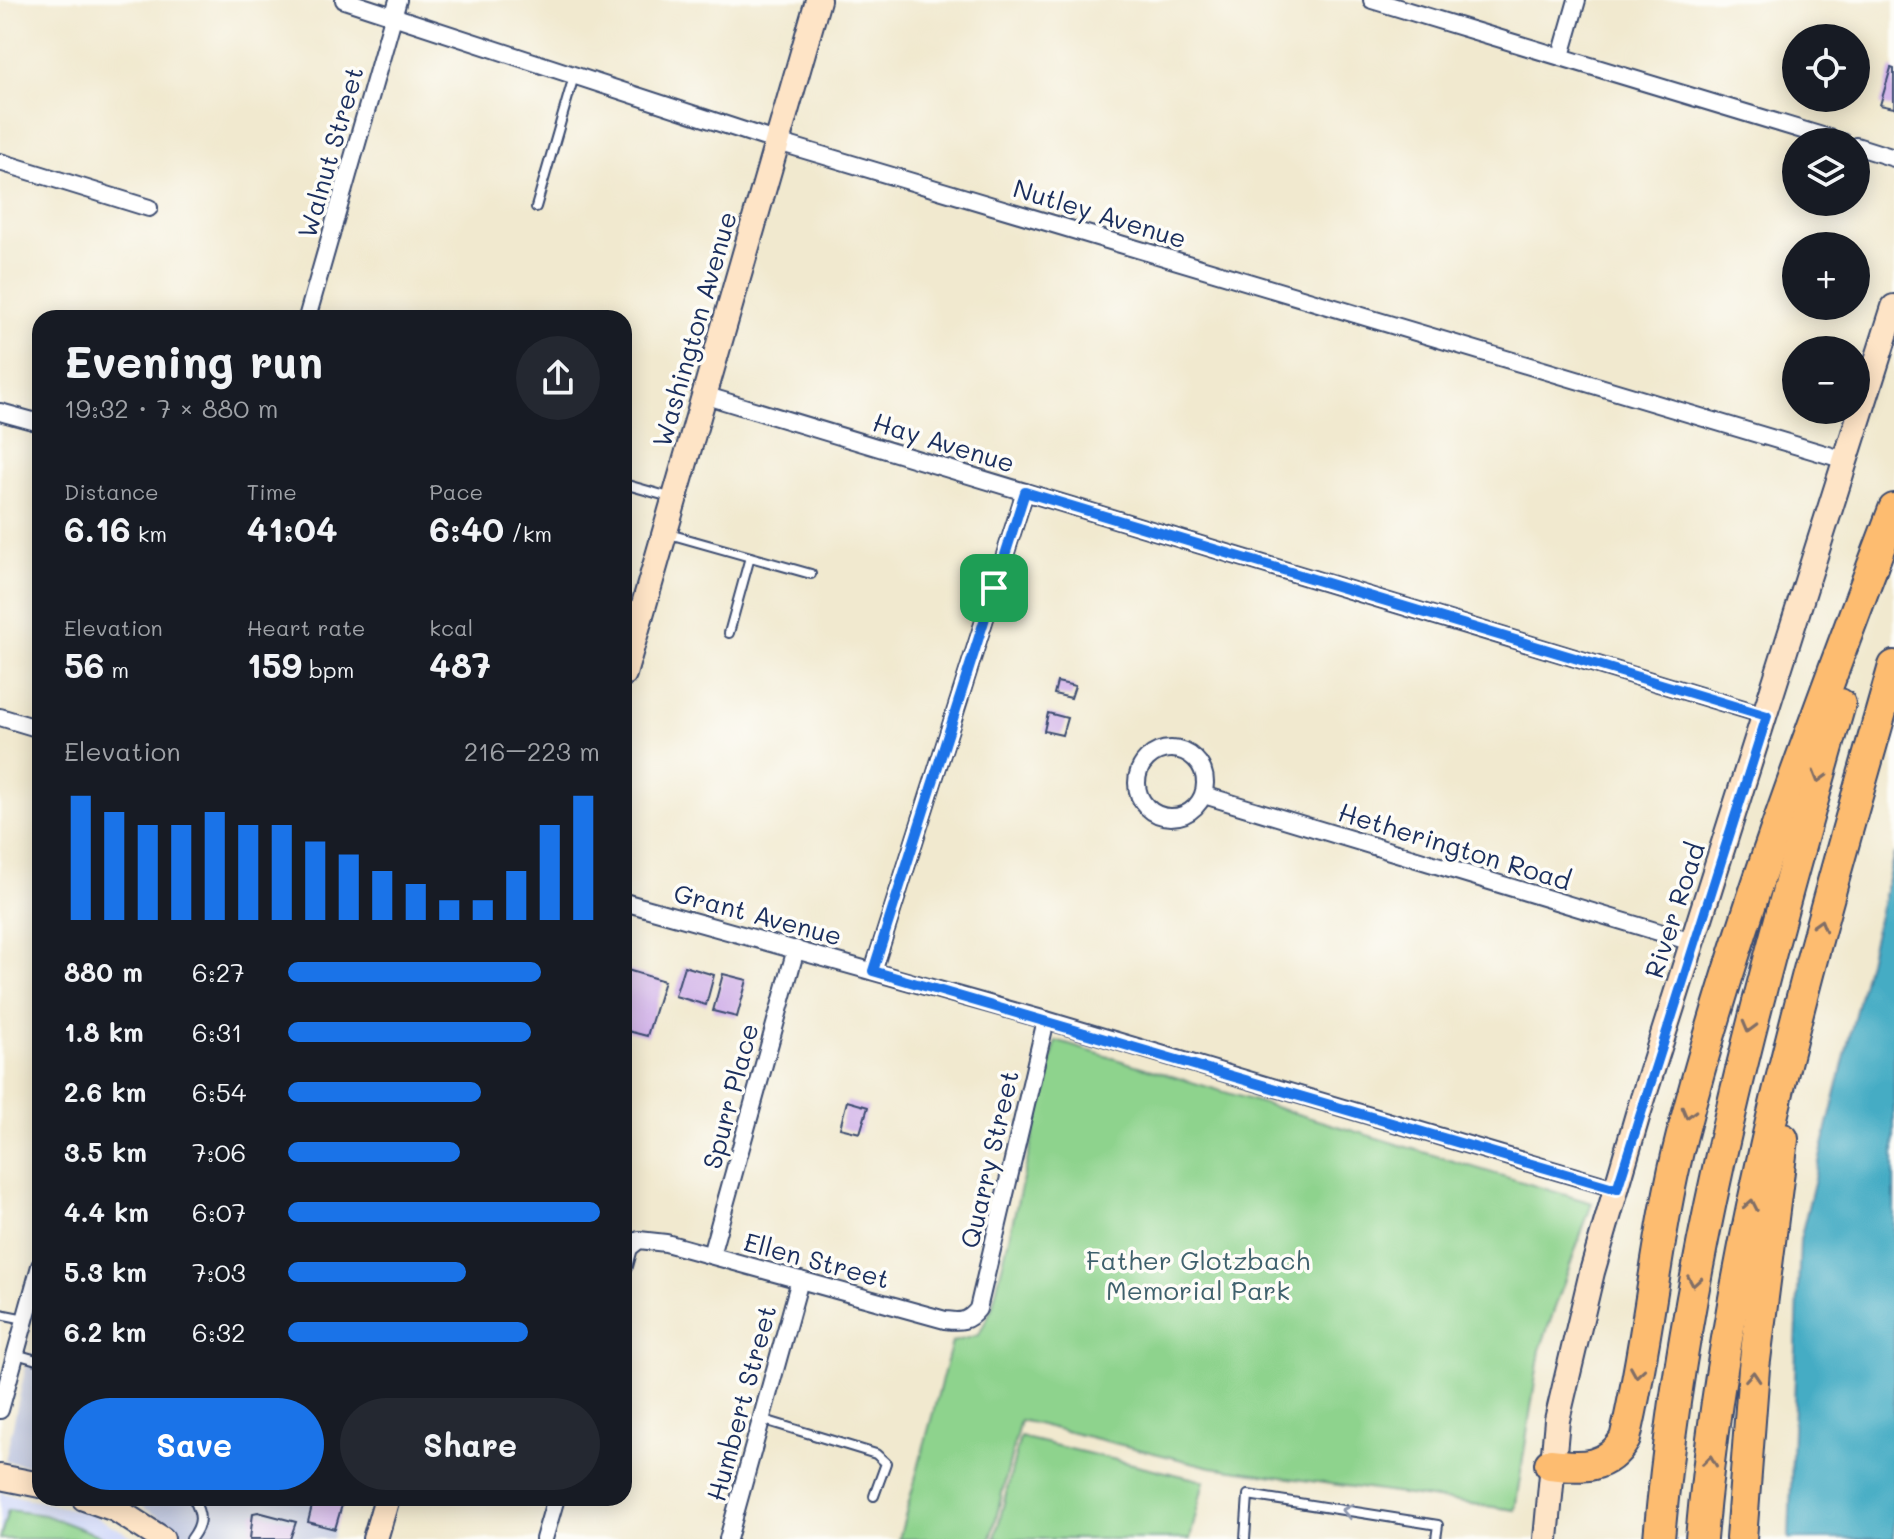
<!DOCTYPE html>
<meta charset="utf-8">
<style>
:root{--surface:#171b24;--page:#242831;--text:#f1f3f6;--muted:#9ea1a6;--accent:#1a73e8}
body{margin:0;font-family:Mali,sans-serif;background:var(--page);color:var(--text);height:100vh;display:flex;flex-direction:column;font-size:30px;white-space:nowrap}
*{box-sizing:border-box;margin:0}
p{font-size:26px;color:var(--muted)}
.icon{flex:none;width:44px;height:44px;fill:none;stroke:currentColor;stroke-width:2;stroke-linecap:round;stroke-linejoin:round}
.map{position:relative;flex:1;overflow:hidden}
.details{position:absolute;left:32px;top:310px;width:600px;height:1196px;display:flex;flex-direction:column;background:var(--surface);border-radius:24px;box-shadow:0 4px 20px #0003}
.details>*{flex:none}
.fabs{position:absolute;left:1782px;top:24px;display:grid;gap:16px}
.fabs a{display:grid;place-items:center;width:88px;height:88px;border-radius:50%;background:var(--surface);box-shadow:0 4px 20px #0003;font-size:40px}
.pin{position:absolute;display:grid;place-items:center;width:68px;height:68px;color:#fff;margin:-34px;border-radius:16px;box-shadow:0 4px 12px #0006}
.round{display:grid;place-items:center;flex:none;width:84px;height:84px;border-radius:42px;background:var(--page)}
.head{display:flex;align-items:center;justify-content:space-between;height:136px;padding:0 32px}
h1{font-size:44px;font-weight:700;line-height:60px}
.stats{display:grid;grid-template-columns:repeat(3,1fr);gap:12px;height:136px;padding:8px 32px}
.stats div{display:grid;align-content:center}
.stats b{font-size:34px;font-weight:700}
.stats small{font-size:22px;font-weight:400}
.stats p{font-size:22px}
.chart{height:224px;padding:16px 32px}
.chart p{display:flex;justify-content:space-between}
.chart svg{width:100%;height:144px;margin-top:8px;stroke:var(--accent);stroke-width:6}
.primary-button{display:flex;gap:16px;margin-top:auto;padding:16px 32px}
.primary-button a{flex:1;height:92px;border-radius:48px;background:var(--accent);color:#fff;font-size:32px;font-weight:700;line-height:92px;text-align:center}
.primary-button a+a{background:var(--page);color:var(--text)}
ul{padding:0 32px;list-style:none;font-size:26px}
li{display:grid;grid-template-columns:128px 96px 1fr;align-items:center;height:60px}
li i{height:20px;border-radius:10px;background:var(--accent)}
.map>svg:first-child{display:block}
</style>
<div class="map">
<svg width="1894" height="1539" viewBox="0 0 1894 1539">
<rect width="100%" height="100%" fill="#fdfcf7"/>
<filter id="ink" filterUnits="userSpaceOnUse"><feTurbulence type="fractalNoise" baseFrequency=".0125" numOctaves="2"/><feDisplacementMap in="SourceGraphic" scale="16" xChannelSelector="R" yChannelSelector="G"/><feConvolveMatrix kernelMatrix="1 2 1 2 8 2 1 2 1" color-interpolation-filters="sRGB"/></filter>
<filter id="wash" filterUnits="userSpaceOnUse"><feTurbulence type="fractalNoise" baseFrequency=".006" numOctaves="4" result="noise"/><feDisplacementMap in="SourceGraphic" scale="32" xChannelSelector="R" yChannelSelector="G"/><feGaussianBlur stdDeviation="1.8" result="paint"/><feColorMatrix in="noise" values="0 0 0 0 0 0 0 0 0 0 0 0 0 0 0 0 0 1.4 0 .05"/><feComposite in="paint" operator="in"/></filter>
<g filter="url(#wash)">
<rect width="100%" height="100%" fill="#f1e9cf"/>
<polygon fill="#d1d9f9" points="0,1492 91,1514 137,1539 0,1539"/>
<g fill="#bbc3de">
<polygon points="29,1354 40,1357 40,1468 5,1461"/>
<polygon points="128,1498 344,1498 332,1539 184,1539 159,1517"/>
</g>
<g fill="#8ed38d" stroke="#548176" stroke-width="2">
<polygon points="1056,1041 1592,1203 1540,1350 1515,1510 1211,1467 1020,1420 991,1539 899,1539 952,1342 979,1335 992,1308"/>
<polygon points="1020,1437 1204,1481 1190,1539 995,1539"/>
<polygon points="8,1510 45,1515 108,1539 0,1539"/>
</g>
<polygon fill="#44acc4" stroke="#306e91" stroke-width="2" points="1894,854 1894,1539 1789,1539 1800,1240"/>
<g id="blocks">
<g fill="#cfaee8">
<polygon points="1891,68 1894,69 1894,108 1880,105"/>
<polygon points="1057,682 1075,686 1071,698 1054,694"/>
<polygon points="1048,713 1067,718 1062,735 1044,731"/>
<polygon points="684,966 714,975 706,1005 675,996"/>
<polygon points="624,969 664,981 647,1036 624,1030"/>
<polygon points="723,974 747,980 737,1017 713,1011"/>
<polygon points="847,1101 868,1107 860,1133 840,1128"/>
<polygon points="314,1498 344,1498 335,1529 308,1522"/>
<polygon points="258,1512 296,1522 290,1539 250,1539 253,1513"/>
</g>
</g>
</g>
<g filter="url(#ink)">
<use href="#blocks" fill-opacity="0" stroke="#3b4b6f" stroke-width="2"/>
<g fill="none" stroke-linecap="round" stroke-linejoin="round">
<defs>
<g id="lane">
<polyline points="536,207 574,76"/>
<polyline points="624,484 673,498"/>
<polyline points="669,534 811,574"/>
<polyline points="729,633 750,557"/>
<polyline points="0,1314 25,1319"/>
<polyline points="16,1354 40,1361"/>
<polyline points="761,1419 876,1454 886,1463 874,1496"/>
<path d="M 191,1539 C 203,1523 202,1515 193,1498"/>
<polyline points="1245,1539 1248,1495 1438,1525 1436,1539"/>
</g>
<g id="street">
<polyline points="344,0 778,142 1845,460"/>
<polyline points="1372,0 1842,142"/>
<polyline points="1561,56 1577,0"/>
<polyline points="1856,146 1894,158"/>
<polyline points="0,162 149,208"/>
<polyline points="307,318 398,0"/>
<polyline points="704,395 1767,716"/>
<polyline points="0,412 40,423"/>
<polyline points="0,717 40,729"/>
<circle cx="1171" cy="783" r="34"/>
<polyline points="1204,795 1692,942"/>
<polyline points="624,902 1046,1020 1617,1189"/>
<polyline points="873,971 1025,492"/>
<polyline points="711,1255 796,949"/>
<path d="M 624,1266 L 629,1248 L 639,1240 L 666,1243 L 945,1320 C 960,1322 968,1322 978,1309 L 1046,1020"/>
<polyline points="0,1410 40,1266"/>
<polyline points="544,1539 556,1498"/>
<polyline points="728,1539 800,1280"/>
</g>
<g id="secondary">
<polyline points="624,674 818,0"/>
<polyline points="0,1477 40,1485"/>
<polyline points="84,1498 115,1509 162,1539"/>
<polyline points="375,1539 387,1498"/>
<polyline points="1546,1539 1557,1420 1592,1272 1638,1114 1894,307"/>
</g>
<g id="highway">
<path d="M 1550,1464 C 1582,1468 1607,1469 1625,1439 C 1649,1339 1656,1235 1682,1135 C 1737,922 1816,715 1894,509"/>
<path d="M 1659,1539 C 1684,1253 1762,979 1840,704"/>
<path d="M 1701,1539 C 1727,1240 1812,954 1894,666"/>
<polyline points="1741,1539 1754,1368 1783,1139"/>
</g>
</defs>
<use href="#lane" stroke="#3b4b6f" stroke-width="12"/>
<use href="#street" stroke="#3b4b6f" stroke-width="20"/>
<use href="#secondary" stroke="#3b4b6f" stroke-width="28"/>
<use href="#highway" stroke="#3b4b6f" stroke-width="34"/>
<use href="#lane" stroke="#fff" stroke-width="8"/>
<use href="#street" stroke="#fff" stroke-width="16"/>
<use href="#secondary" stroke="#fee4c6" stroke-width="24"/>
<use href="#highway" stroke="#fdbc70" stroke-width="30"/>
</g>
<defs><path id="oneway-chevron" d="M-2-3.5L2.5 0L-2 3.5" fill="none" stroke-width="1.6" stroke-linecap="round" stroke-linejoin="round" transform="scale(2)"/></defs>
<g stroke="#816e66">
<use href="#oneway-chevron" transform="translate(1819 777) rotate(106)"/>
<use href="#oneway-chevron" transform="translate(1820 925) rotate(-74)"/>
<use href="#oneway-chevron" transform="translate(1749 1027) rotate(105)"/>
<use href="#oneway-chevron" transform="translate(1688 1113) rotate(105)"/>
<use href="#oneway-chevron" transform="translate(1751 1205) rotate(-79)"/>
<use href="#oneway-chevron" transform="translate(1694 1281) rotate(100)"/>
<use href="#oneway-chevron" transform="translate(1637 1372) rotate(99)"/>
<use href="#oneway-chevron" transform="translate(1753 1377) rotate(-86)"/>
<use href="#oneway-chevron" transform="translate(1710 1461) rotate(-83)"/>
</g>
<use stroke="#8d97ae" href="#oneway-chevron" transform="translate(1347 1511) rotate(-171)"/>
</g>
<g fill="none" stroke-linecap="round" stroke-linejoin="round" filter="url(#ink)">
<defs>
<polygon id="route" points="1025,492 1767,716 1617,1189 873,971"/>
</defs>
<use href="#route" stroke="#fff" stroke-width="16"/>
<use href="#route" stroke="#1a73e8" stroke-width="10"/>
</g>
<g text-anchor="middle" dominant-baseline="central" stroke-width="7" stroke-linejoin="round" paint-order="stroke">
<g font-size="26" fill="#1b2f5e" stroke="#fdfcf7">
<text transform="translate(330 152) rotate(-74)">Walnut Street</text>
<text transform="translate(1100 213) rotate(17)">Nutley Avenue</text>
<text transform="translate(694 329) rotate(-74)">Washington Avenue</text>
<text transform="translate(944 442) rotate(17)">Hay Avenue</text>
<text transform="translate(1455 846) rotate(17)">Hetherington Road</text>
<text transform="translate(1674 910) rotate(-72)">River Road</text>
<text transform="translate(758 914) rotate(15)">Grant Avenue</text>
<text transform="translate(730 1096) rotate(-75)">Spurr Place</text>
<text transform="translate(989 1159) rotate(-77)">Quarry Street</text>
<text transform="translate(817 1260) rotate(15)">Ellen Street</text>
<text transform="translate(741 1403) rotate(-75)">Humbert Street</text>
</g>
<g font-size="26" fill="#3e606c" stroke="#fdfcf7">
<text x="1198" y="1260">Father Glotzbach<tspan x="1198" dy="30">Memorial Park</tspan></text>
</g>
</g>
</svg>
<div class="fabs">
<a><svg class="icon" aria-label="locate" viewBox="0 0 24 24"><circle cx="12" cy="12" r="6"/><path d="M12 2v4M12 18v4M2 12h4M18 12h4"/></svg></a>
<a><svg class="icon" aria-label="layers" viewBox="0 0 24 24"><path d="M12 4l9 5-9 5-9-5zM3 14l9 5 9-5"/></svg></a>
<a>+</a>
<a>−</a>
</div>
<div class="pin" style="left:994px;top:588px;background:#1e9e55"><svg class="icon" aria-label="arrive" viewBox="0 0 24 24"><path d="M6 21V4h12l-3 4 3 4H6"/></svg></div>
<section class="details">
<div class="head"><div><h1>Evening run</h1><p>19:32 · 7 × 880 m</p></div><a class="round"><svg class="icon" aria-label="share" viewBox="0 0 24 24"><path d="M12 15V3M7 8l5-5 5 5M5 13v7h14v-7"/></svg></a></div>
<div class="stats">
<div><p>Distance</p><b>6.16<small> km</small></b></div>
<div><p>Time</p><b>41:04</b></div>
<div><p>Pace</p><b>6:40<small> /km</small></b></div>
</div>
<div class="stats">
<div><p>Elevation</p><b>56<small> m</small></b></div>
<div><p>Heart rate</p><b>159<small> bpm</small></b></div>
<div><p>kcal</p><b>487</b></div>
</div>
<div class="chart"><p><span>Elevation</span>216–223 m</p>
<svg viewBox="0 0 160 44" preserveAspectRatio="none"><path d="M5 44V6M15 44V11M25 44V15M35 44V15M45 44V11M55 44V15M65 44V15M75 44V20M85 44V24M95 44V29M105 44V33M115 44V38M125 44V38M135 44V29M145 44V15M155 44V6"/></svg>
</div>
<ul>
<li><b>880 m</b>6:27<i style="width:81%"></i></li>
<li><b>1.8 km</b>6:31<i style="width:78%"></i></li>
<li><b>2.6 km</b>6:54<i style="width:62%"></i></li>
<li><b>3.5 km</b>7:06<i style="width:55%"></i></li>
<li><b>4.4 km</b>6:07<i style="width:100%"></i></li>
<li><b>5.3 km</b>7:03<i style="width:57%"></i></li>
<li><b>6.2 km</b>6:32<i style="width:77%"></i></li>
</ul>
<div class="primary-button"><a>Save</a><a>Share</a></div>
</section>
</div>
